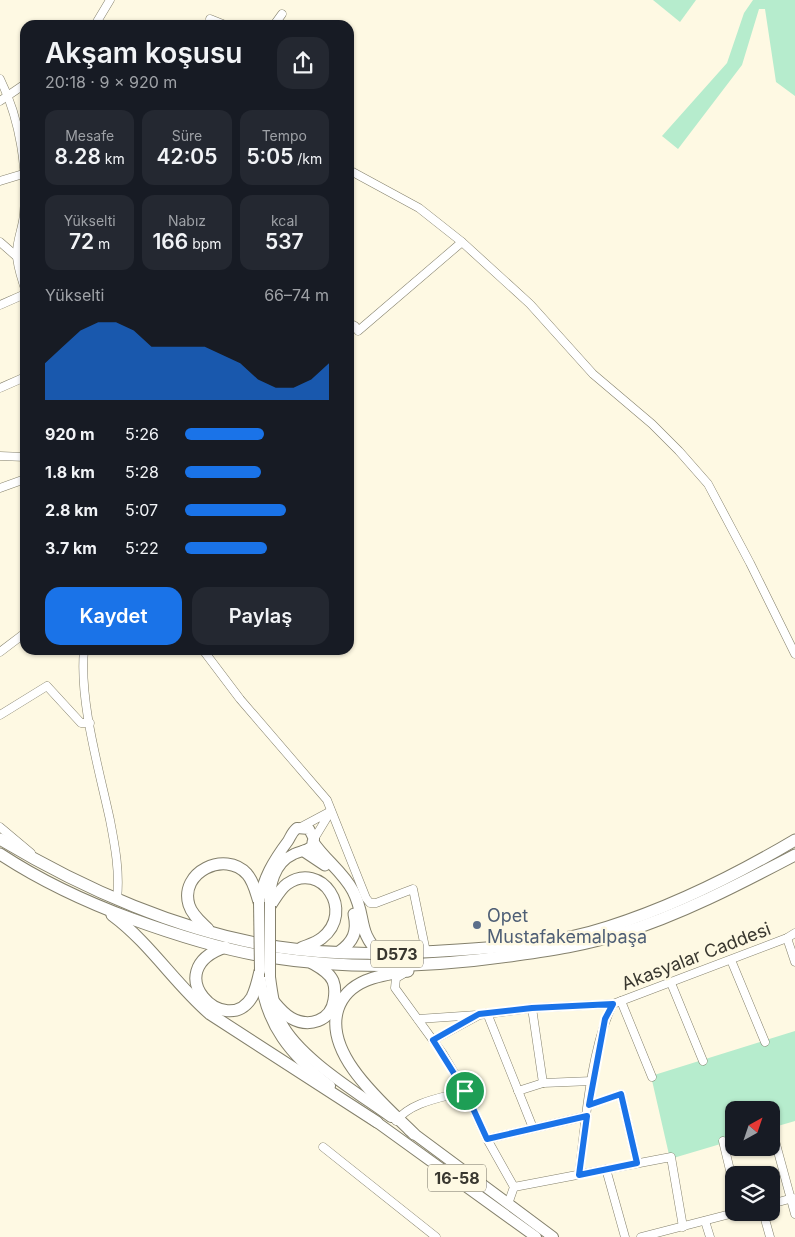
<!DOCTYPE html>
<html lang="tr">
<meta charset="utf-8">
<style>
:root{--surface:#171b24;--page:#242831;--text:#f1f3f6;--muted:#9ea1a6;--accent:#1a73e8}
body{margin:0;font-family:Inter,sans-serif;background:var(--page);color:var(--text);height:100vh;display:flex;flex-direction:column;font-size:19px;white-space:nowrap}
*{box-sizing:border-box;margin:0}
p{font-size:16px;color:var(--muted)}
.icon{flex:none;width:28px;height:28px;fill:none;stroke:currentColor;stroke-width:2;stroke-linecap:round;stroke-linejoin:round}
.map{position:relative;flex:1;overflow:hidden}
.sheet{position:absolute;left:20px;top:20px;width:334px;height:635px;display:flex;flex-direction:column;background:var(--surface);border-radius:15px;box-shadow:0 1px 4px #0004}
.sheet>*{flex:none}
.needle{width:32px;rotate:40deg}
.buttons{position:absolute;left:725px;top:1101px;display:grid;gap:10px}
.buttons a{display:grid;place-items:center;width:55px;height:55px;border-radius:10px;background:var(--surface);box-shadow:0 1px 4px #0004;font-size:25px}
.pin{position:absolute;display:grid;place-items:center;width:42px;height:42px;color:#fff;margin:-21px;border:2px solid #fff;border-radius:50%;box-shadow:0 1px 5px #0007}
.round{display:grid;place-items:center;flex:none;width:52px;height:52px;border-radius:15px;background:var(--page)}
.summary{display:flex;align-items:center;justify-content:space-between;height:85px;padding:0 25px}
h1{font-size:28px;font-weight:600;line-height:38px}
.metrics{display:grid;grid-template-columns:repeat(3,1fr);gap:8px;height:85px;padding:5px 25px}
.metrics div{display:grid;align-content:center;border-radius:12px;background:var(--page);text-align:center}
.metrics b{font-size:21px;font-weight:600}
.metrics small{font-size:14px;font-weight:400}
.metrics p{font-size:14px}
.chart{height:140px;padding:10px 25px}
.chart p{display:flex;justify-content:space-between}
.chart svg{width:100%;height:90px;margin-top:5px;fill:var(--accent);opacity:.7}
.button{display:flex;gap:10px;margin-top:auto;padding:10px 25px}
.button a{flex:1;height:58px;border-radius:15px;background:var(--accent);color:#fff;font-size:20px;font-weight:600;line-height:58px;text-align:center}
.button a+a{background:var(--page);color:var(--text)}
ul{padding:0 25px;list-style:none;font-size:16px}
li{display:grid;grid-template-columns:80px 60px 1fr;align-items:center;height:38px}
li i{height:12px;border-radius:6px;background:var(--accent)}
.map>svg:first-child{display:block}
</style>
<div class="map">
<svg width="795" height="1237" viewBox="0 0 795 1237">
<rect width="100%" height="100%" fill="#fef9e3"/>
<g fill="#b6eccd">
<polygon points="653,0 696,0 680,22"/>
<polygon points="753,0 795,0 795,96 776,82 765,9 759,9 742,65 678,149 662,136 727,63 744,13"/>
<polygon points="795,1031 795,1121 771,1128 771,1110 734,1110 734,1140 670,1159 651,1076"/>
</g>
<g fill="none" stroke-linecap="round" stroke-linejoin="round">
<defs>
<g id="minor">
<polyline points="210,19 225,25"/>
<polyline points="95,25 110,0"/>
<polyline points="274,25 282,14"/>
<path d="M 0,79 C 20,119 28,169 24,214 C 23,228 16,242 17,255 C 17,266 22,279 25,289"/>
<polyline points="0,101 25,84"/>
<polyline points="349,170 419,208 462,242 530,304 593,374 652,424 679,451 708,484 750,563 795,654"/>
<polyline points="0,181 23,174"/>
<polyline points="0,242 16,256"/>
<polyline points="0,305 25,294"/>
<polyline points="349,323 355,326 358,331 462,242"/>
<polyline points="0,388 25,377"/>
<polyline points="0,456 25,457"/>
<polyline points="0,488 25,479"/>
<path d="M 84,650 C 79,701 99,769 110,820 C 115,846 120,872 117,899"/>
<polyline points="203,650 240,699 327,800 366,898 370,903 376,903 413,889 426,952"/>
<polyline points="0,652 25,633"/>
<polyline points="0,715 47,686 81,723 90,723"/>
<polyline points="0,827 31,853"/>
<polyline points="301,827 331,811 314,839"/>
<polyline points="787,938 795,962"/>
<polyline points="731,960 765,1042"/>
<polyline points="403,974 396,978 395,988 443,1054 465,1091 487,1139 514,1187 508,1204"/>
<polyline points="671,983 703,1061"/>
<polyline points="621,1001 652,1077"/>
<polyline points="532,1008 543,1083"/>
<polyline points="487,1013 533,1128"/>
<polyline points="418,1019 477,1015"/>
<polyline points="433,1040 479,1015 532,1008 613,1004 787,938 795,933"/>
<polyline points="518,1091 543,1083 592,1081"/>
<polyline points="589,1105 621,1094 637,1163"/>
<path d="M 396,1121 C 412,1101 442,1098 465,1091"/>
<polyline points="771,1126 795,1214"/>
<polyline points="487,1139 587,1116"/>
<polyline points="723,1141 734,1187"/>
<polyline points="323,1147 436,1237"/>
<polyline points="606,1169 625,1237"/>
<path d="M 579,1175 C 585,1126 591,1046 613,1004"/>
<polyline points="514,1187 671,1157 683,1227"/>
<polyline points="771,1204 793,1198"/>
<polyline points="763,1212 770,1237"/>
<polyline points="705,1221 710,1237"/>
<polyline points="641,1237 738,1212"/>
</g>
<g id="major">
<path d="M 259,902 C 263,878 273,861 288,841 C 291,836 292,832 297,828 L 309,829 L 314,839 L 312,846 C 307,851 300,851 294,854 C 274,863 269,886 270,906"/>
<path d="M 260,975 C 265,1025 291,1056 330,1086"/>
<path d="M 270,977 C 272,992 274,1008 281,1022 C 299,1058 358,1093 391,1117"/>
<polyline points="371,1118 536,1237"/>
<polyline points="409,1130 553,1237"/>
</g>
<g id="highway">
<path d="M 0,839 C 83,889 181,932 278,947 C 338,956 398,954 458,950 C 509,947 559,943 608,927 C 674,906 736,875 795,840"/>
<path d="M 313,842 C 325,860 343,872 353,891 C 367,918 356,931 381,955"/>
<polyline points="304,851 325,865"/>
<path d="M 0,854 C 41,881 86,902 132,919 C 176,935 223,950 269,957 C 351,970 435,967 516,955 C 551,950 586,945 619,934 C 680,915 738,885 795,855"/>
<path d="M 270,906 C 275,899 280,889 287,884 C 321,860 356,911 322,938 C 316,943 308,945 301,948"/>
<path d="M 112,915 C 150,943 175,984 210,1014 L 377,1122"/>
<path d="M 208,929 C 201,922 192,915 189,905 C 179,872 225,850 247,874 C 254,882 256,893 259,902"/>
<path d="M 225,947 C 157,971 226,1040 252,997 C 256,989 258,980 260,971"/>
<path d="M 339,952 C 353,942 358,932 354,914"/>
<path d="M 408,971 C 381,975 348,979 338,1009 C 323,1055 386,1106 414,1134"/>
<path d="M 274,1002 C 279,1008 284,1014 291,1018 C 309,1028 331,1021 334,1000 C 335,994 335,986 333,981 C 329,972 319,967 312,963"/>
</g>
</defs>
<use href="#minor" stroke="#84806c" stroke-width="9"/>
<use href="#major" stroke="#84806c" stroke-width="12"/>
<use href="#highway" stroke="#84806c" stroke-width="13"/>
<use href="#minor" stroke="#fff" stroke-width="8"/>
<use href="#major" stroke="#fff" stroke-width="10"/>
<use href="#highway" stroke="#fff" stroke-width="11"/>
<defs>
<g id="major-bridge">
<polyline points="259,902 260,971"/>
<polyline points="270,906 270,977"/>
</g>
</defs>
<use href="#major-bridge" stroke="#84806c" stroke-width="12" stroke-linecap="butt"/>
<use href="#major-bridge" stroke="#fff" stroke-width="10"/>
</g>
<g fill="none" stroke-linecap="round" stroke-linejoin="round">
<defs>
<polygon id="route" points="613,1004 605,1019 589,1105 621,1094 637,1163 579,1175 587,1116 487,1139 465,1091 433,1040 479,1014 532,1008"/>
</defs>
<use href="#route" stroke="#fff" stroke-width="10"/>
<use href="#route" stroke="#1a73e8" stroke-width="6"/>
</g>
<circle fill="#5c6f8a" stroke="#fef9e3" stroke-width="2" cx="477" cy="925" r="5"/>
<g text-anchor="middle" dominant-baseline="central" stroke-width="5" stroke-linejoin="round" paint-order="stroke">
<g fill="#fef9e3" stroke="#747165" stroke-width="1">
<rect x="371" y="940.5" width="52" height="27" rx="4"/>
<rect x="428" y="1164.5" width="58" height="27" rx="4"/>
</g>
<g font-size="16" font-weight="bold" fill="#39372f">
<text x="397" y="954">D573</text>
<text x="457" y="1178">16-58</text>
</g>
<g font-size="18" fill="#4e5e75" stroke="#fef9e3" text-anchor="start">
<text x="487" y="915">Opet<tspan x="487" dy="21">Mustafakemalpaşa</tspan></text>
</g>
<g font-size="18" fill="#39372f" stroke="#fef9e3">
<text transform="translate(696 956) rotate(-21)">Akasyalar Caddesi</text>
</g>
</g>
</svg>
<div class="buttons">
<a><svg class="needle" viewBox="-14 -14 28 28"><path d="M0-13l5 13h-10z" fill="#e53935"/><path d="M0 13l5-13h-10z" fill="#9ea1a6"/></svg></a>
<a><svg class="icon" aria-label="layers" viewBox="0 0 24 24"><path d="M12 4l9 5-9 5-9-5zM3 14l9 5 9-5"/></svg></a>
</div>
<div class="pin" style="left:465px;top:1091px;background:#1e9e55"><svg class="icon" aria-label="arrive" viewBox="0 0 24 24"><path d="M6 21V4h12l-3 4 3 4H6"/></svg></div>
<section class="sheet">
<div class="summary"><div><h1>Akşam koşusu</h1><p>20:18 · 9 × 920 m</p></div><a class="round"><svg class="icon" aria-label="share" viewBox="0 0 24 24"><path d="M12 15V3M7 8l5-5 5 5M5 13v7h14v-7"/></svg></a></div>
<div class="metrics">
<div><p>Mesafe</p><b>8.28<small> km</small></b></div>
<div><p>Süre</p><b>42:05</b></div>
<div><p>Tempo</p><b>5:05<small> /km</small></b></div>
</div>
<div class="metrics">
<div><p>Yükselti</p><b>72<small> m</small></b></div>
<div><p>Nabız</p><b>166<small> bpm</small></b></div>
<div><p>kcal</p><b>537</b></div>
</div>
<div class="chart"><p><span>Yükselti</span>66–74 m</p>
<svg viewBox="0 0 160 44" preserveAspectRatio="none"><path d="M0 44V26L10 18L20 10L30 6L40 6L50 10L60 18L70 18L80 18L90 18L100 22L110 26L120 34L130 38L140 38L150 34L160 26V44z"/></svg>
</div>
<ul>
<li><b>920 m</b>5:26<i style="width:55%"></i></li>
<li><b>1.8 km</b>5:28<i style="width:53%"></i></li>
<li><b>2.8 km</b>5:07<i style="width:70%"></i></li>
<li><b>3.7 km</b>5:22<i style="width:57%"></i></li>
</ul>
<div class="button"><a>Kaydet</a><a>Paylaş</a></div>
</section>
</div>
